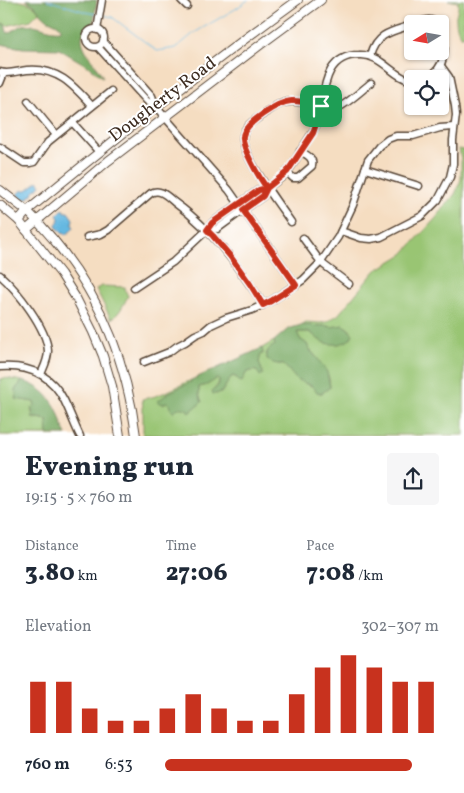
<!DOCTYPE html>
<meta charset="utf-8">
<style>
:root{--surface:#fff;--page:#f6f6f7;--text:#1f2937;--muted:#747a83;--accent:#c8321e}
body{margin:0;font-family:Vollkorn,serif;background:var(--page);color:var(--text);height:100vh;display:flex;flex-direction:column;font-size:19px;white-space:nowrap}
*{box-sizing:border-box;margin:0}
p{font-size:16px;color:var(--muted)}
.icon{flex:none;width:28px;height:28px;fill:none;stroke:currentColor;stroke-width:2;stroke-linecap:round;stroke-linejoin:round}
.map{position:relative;height:436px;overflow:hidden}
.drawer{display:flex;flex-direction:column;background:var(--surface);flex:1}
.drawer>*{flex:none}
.needle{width:32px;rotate:259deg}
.controls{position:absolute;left:404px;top:15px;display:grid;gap:10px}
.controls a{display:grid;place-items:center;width:45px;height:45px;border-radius:5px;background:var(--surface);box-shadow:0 1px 4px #0004;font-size:25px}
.pin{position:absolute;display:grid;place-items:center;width:42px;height:42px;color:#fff;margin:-21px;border-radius:10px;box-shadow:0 2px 8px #0006}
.round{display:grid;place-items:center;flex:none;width:52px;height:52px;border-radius:5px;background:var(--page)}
.summary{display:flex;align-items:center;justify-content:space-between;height:85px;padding:0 25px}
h1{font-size:28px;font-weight:800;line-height:38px}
.stats{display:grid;grid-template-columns:repeat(3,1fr);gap:8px;height:85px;padding:5px 25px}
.stats div{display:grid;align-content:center}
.stats b{font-size:25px;font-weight:800}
.stats small{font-size:14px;font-weight:400}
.stats p{font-size:14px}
.chart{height:140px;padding:10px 25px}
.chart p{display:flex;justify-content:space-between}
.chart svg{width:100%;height:90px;margin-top:5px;stroke:var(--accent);stroke-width:6}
ul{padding:0 25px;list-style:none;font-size:16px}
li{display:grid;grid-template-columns:80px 60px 1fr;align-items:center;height:38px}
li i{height:12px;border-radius:6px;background:var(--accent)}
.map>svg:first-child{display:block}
</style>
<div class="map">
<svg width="464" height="436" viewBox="0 0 464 436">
<rect width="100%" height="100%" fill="#fff"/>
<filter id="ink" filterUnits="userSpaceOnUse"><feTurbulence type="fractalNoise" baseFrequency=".02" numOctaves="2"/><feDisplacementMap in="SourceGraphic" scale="10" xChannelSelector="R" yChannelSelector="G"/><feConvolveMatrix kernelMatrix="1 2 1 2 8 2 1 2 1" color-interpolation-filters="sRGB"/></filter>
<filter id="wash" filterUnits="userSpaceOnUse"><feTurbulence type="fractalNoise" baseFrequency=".0096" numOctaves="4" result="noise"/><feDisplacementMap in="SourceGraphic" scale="20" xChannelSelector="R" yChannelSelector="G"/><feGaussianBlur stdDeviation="1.12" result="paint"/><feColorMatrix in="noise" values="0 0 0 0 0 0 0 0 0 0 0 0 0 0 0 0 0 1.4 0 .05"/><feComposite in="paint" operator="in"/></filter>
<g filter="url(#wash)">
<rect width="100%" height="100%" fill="#f5ddc1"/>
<g fill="#99c573" stroke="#6a7848">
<path d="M 0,0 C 14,0 33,0 39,12 L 31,20 L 6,26 L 5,24 L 0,23 Z"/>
<path d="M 448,0 L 464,0 L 464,36 L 461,36 C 458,32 456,25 456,19 C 455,13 459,12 458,2 Z"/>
<path d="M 459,149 L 464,150 L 464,435 L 143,435 L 143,408 L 142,399 C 159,397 176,387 191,380 L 192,382 L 158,402 L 167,402 L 171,406 L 181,407 L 187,409 L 189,412 L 202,402 L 199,395 L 199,387 L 207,385 L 218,377 C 220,384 217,386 212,391 L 215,394 L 221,393 L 232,376 L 236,377 L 239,381 L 244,377 L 246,372 C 251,370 256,371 262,369 C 258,364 259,360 261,354 L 263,353 L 262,348 L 274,341 L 275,346 L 269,349 L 266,354 L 273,363 L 284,365 L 306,384 L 312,386 L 319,393 L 322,393 L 330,387 L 329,378 L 317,358 L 309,349 L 307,344 L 300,339 L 297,332 L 310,332 L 321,341 L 338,344 L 352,332 L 344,325 L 331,327 L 328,326 L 301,325 L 306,322 L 320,323 L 326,322 L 338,315 L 375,271 L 403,254 L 436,218 L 455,194 L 459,185 L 461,179 L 461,159 Z"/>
<path d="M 102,286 L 125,287 L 126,292 L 128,296 C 124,304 119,315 111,319 L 96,289 Z"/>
<polygon points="5,378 22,381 19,385 16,388 17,399 34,402 35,406 31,410 34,419 39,418 47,420 48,433 49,435 0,435 0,379"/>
</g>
<g fill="#7aaa65" stroke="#5a6a42">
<path d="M 26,0 L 97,0 L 93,26 C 90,28 86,29 84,32 C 75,45 99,66 103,78 L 91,68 L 59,49 L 23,48 L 0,44 L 0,24 L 5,24 L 7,32 L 8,33 C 14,31 18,26 23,25 C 36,22 48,32 61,30 L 61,28 C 58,23 52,22 47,19 C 42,15 40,12 36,7 C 34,4 29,2 26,0 Z"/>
<path d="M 301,325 L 328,326 L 331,327 L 344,325 L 353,334 C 349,345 333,346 323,342 C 318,340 314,335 310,332 L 297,332 L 300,339 L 307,344 L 309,349 L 317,358 L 327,372 L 330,387 L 322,393 L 317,392 L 312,386 L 297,380 L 284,365 L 273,363 L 267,359 C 266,352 268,349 275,345 L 274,341 L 288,329 Z"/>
<path d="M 262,348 L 263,354 L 261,354 L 259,362 L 263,374 L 260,376 L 257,371 C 252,370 250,371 246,373 L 242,382 L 239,381 L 236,377 L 232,376 L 221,393 L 213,394 L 212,391 C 217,387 221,384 218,378 L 207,385 L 199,387 L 199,395 L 202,402 L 189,413 L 187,409 C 180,407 178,407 173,412 L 170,408 L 171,406 L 167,402 L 163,404 L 157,402 L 168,393 L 191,382 L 191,380 Z"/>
<path d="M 22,381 C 37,384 52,397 58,412 C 61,420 63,428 66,435 L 49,435 L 48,433 L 47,420 L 39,418 L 32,418 L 33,414 L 31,408 L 35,406 L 34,402 L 16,399 C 17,396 17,393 15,391 C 16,387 20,385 22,381 Z"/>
</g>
<g fill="#65b8e1" stroke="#507180">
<polygon points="38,181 41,185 33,192 34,193 28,198 23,199 17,194 23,190 27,190"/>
<polygon points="63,209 65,212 68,212 73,219 72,224 74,228 66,235 64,233 63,234 58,228 57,228 56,224 58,222 59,218 57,215"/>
</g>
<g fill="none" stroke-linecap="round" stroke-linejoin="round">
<g stroke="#65b8e1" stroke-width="1">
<polyline points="47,0 86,12 96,14"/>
<polyline points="103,15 112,17 157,51 176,48 194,33 237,8 248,0"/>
</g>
</g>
</g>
<g filter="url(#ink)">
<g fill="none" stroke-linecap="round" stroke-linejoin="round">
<defs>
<g id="minor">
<polyline points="181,0 187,6"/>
<path d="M 415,24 C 424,21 430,17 438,24"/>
<circle cx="95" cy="38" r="9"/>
<polyline points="97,30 102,0"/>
<polyline points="103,41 152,96 156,107"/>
<polyline points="98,47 147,101 156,107 229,190 296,285"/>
<path d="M 370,56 C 376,33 393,31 412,25"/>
<path d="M 0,72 C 8,75 18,71 27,70 C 57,67 73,85 92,106"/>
<path d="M 427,79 C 446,67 448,47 440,27"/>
<polyline points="0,83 4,73"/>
<polyline points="28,101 56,135"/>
<polyline points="73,123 99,152"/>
<polyline points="0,147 24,163 30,163 34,162 48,142 111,91"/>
<polyline points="365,169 419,186"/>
<path d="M 287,172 L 293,178 L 298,178 L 312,166 C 314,158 307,155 300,151"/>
<path d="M 291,222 C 280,206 240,154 243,136 C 245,126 253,121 261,116 C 269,111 277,103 287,102 C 303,99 323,111 337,108 C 345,106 363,89 371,83"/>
<polyline points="207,230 217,229 243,210 263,196 267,188"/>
<polyline points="341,231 361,238 371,239 381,237 422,216 438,200 450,177 453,164 453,140 456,115 455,106 449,77 441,66"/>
<path d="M 87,237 L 101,234 L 108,230 L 151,193 C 160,188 167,196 174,202 C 202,222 224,247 243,275 C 250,285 257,294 263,305"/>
<polyline points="303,238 317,257 324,265 349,284"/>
<path d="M 0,275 C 17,290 47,328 48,351 C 48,360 44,367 41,374"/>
<path d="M 134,288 L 173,262 L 207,230 L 212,223 L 259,190 C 268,188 281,179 287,172 C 294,164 298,154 304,146 C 309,138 314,131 317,123 C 325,97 321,55 359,55 C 382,54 392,77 412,81"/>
<polyline points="144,362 169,352 177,346 185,342 195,335 204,331 211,325 226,318 252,310 271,301 303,280 321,262 338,237 353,205 368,160 379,146 388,139 396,136 413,136 440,128 454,127"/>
<path d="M 0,367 C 28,365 51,374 64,400 C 70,412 74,424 80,436"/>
</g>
<g id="major">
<path d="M 0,190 C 9,197 18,204 27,211 C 36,219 45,230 53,239 C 100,295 127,363 136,436"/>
<polyline points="0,205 19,221 61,274 76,298 93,332 103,356 112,386 120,436"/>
<path d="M 19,221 L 27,211 C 116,138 205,67 298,0"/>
<polyline points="26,230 108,161 260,45 321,0"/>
</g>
</defs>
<use href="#minor" stroke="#574536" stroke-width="9"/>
<use href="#major" stroke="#574536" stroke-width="10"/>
<use href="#minor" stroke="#fff" stroke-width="6"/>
<use href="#major" stroke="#fff" stroke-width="8"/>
</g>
</g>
<g fill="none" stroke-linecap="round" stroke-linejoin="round" filter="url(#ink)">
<defs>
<path id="route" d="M 321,106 L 317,121 L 313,133 L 287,172 L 267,188 L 259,190 L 212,223 L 207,230 L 213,236 L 230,256 L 250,284 L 263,305 L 271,301 L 296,285 L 243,210 L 263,196 L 267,188 C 260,179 241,147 243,136 C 245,123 278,102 291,101 C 301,100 311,104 321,106"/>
</defs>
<use href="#route" stroke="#fff" stroke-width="10"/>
<use href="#route" stroke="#c8321e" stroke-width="6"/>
</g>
<g text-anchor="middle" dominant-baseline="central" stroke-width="4" stroke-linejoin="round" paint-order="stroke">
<g font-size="18" fill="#3b2a1e" stroke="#fff">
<text transform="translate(163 100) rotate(-37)">Dougherty Road</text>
</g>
</g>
</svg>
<div class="controls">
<a><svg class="needle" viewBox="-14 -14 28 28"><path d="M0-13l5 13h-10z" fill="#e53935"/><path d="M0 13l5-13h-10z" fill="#747a83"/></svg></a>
<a><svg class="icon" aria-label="locate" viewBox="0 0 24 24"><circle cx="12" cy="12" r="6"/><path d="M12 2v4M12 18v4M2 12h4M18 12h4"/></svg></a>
</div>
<div class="pin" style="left:321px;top:106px;background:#1e9e55"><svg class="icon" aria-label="arrive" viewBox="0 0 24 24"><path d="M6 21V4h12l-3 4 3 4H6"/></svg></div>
</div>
<section class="drawer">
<div class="summary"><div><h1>Evening run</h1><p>19:15 · 5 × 760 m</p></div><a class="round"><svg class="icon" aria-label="share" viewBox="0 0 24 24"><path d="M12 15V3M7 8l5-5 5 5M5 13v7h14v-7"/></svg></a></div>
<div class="stats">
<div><p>Distance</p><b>3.80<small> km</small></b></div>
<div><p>Time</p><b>27:06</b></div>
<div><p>Pace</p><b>7:08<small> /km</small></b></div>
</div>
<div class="chart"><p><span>Elevation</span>302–307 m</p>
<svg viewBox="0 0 160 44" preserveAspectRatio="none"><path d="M5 44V19M15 44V19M25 44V32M35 44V38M45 44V38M55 44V32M65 44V25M75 44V32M85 44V38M95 44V38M105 44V25M115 44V12M125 44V6M135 44V12M145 44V19M155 44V19"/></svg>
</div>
<ul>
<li><b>760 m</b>6:53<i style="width:90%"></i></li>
</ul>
</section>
